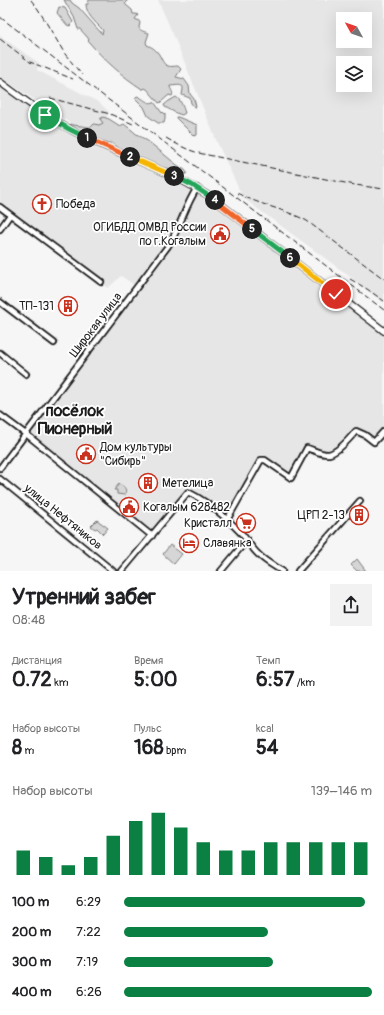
<!DOCTYPE html>
<html lang="ru">
<meta charset="utf-8">
<style>
:root{--surface:#fff;--page:#f2f2f2;--text:#202124;--muted:#757577;--accent:#0b8043}
body{margin:0;font-family:Pangolin,sans-serif;background:var(--page);color:var(--text);height:100vh;display:flex;flex-direction:column;font-size:15px;white-space:nowrap}
*{box-sizing:border-box;margin:0}
p{font-size:13px;color:var(--muted)}
.icon{flex:none;width:22px;height:22px;fill:none;stroke:currentColor;stroke-width:2;stroke-linecap:round;stroke-linejoin:round}
.map{position:relative;height:571px;overflow:hidden}
.drawer{display:flex;flex-direction:column;background:var(--surface);flex:1}
.drawer>*{flex:none}
.needle{width:26px;rotate:310deg}
.buttons{position:absolute;left:336px;top:12px;display:grid;gap:8px}
.buttons a{display:grid;place-items:center;width:36px;height:36px;border-radius:0px;background:var(--surface);box-shadow:0 4px 16px #0002;font-size:20px}
.pin{position:absolute;display:grid;place-items:center;width:34px;height:34px;color:#fff;margin:-17px;border:2px solid #fff;border-radius:50%;box-shadow:0 1px 4px #0007}
.km{position:absolute;width:20px;height:20px;margin:-10px;border-radius:50%;background:#222;color:#fff;font-size:11px;line-height:20px;text-align:center}
.round{display:grid;place-items:center;flex:none;width:42px;height:42px;border-radius:0px;background:var(--page)}
.head{display:flex;align-items:center;justify-content:space-between;height:68px;padding:0 12px}
h1{font-size:22px;font-weight:800;line-height:30px}
.figures{display:grid;grid-template-columns:repeat(3,1fr);gap:6px;height:68px;padding:4px 12px}
.figures div{display:grid;align-content:center}
.figures b{font-size:20px;font-weight:800}
.figures small{font-size:11px;font-weight:400}
.figures p{font-size:11px}
.chart{height:112px;padding:8px 12px}
.chart p{display:flex;justify-content:space-between}
.chart svg{width:100%;height:72px;margin-top:4px;stroke:var(--accent);stroke-width:6}
ul{padding:0 12px;list-style:none;font-size:13px}
li{display:grid;grid-template-columns:64px 48px 1fr;align-items:center;height:30px}
li i{height:10px;border-radius:5px;background:var(--accent)}
.map>svg:first-child{display:block}
</style>
<div class="map">
<svg width="384" height="571" viewBox="0 0 384 571">
<rect width="100%" height="100%" fill="#f6f6f6"/>
<filter id="ink" filterUnits="userSpaceOnUse"><feTurbulence type="fractalNoise" baseFrequency=".025" numOctaves="2"/><feDisplacementMap in="SourceGraphic" scale="8" xChannelSelector="R" yChannelSelector="G"/><feConvolveMatrix kernelMatrix="1 2 1 2 8 2 1 2 1" color-interpolation-filters="sRGB"/></filter>
<g filter="url(#ink)">
<g fill="#e6e6e6" fill-rule="evenodd">
<path d="M 158,0 L 384,0 L 384,303 L 333,264 L 243,198 L 217,142 L 173,34 ZM 343,19 L 365,19 L 365,41 L 343,41 ZM 343,63 L 365,63 L 365,85 L 343,85 Z"/>
<polygon points="0,36 39,63 37,70 100,103 109,112 103,126 73,125 0,77"/>
<polygon points="2,84 60,124 192,185 384,331 384,431 374,442 356,431 330,453 307,448 291,478 263,459 227,520 188,493 152,536 26,434 137,287 121,276 108,288 0,207 0,86"/>
</g>
<g fill="#d6d6d6" stroke="#797979">
<path d="M 64,0 L 70,0 L 72,3 L 79,8 L 102,34 L 103,31 L 102,29 C 95,22 86,14 86,4 L 88,4 L 89,0 L 128,0 L 125,3 L 126,5 L 132,10 L 133,14 L 136,14 L 138,15 L 135,19 L 139,21 L 140,23 C 140,24 139,26 139,27 C 139,31 146,32 149,33 L 146,42 L 147,45 C 152,47 155,49 158,53 C 162,58 162,64 168,66 C 171,67 175,66 178,66 L 181,69 L 176,77 L 184,79 L 189,86 L 190,94 L 194,99 L 196,107 L 194,107 L 191,103 L 190,98 L 182,95 C 182,93 183,91 183,89 C 184,83 174,86 170,86 L 170,87 C 171,90 174,93 172,96 L 169,95 L 161,102 L 159,103 L 147,89 L 145,88 L 144,89 L 142,89 C 122,76 104,60 88,41 L 89,40 L 88,38 L 80,29 L 78,29 L 74,17 Z"/>
<polygon points="59,7 65,8 73,22 70,26 67,25 57,13"/>
<path d="M 137,96 C 144,98 147,105 154,102 L 162,113 L 163,112 L 165,114 L 165,119 L 164,123 L 158,123 L 148,116 L 144,107 L 135,98 Z"/>
<path d="M 176,97 C 181,100 183,107 185,113 L 182,115 L 176,113 L 165,107 L 164,105 L 169,101 Z"/>
<polygon points="103,117 109,119 120,126 124,124 133,131 135,133 149,142 177,165 185,170 187,173 184,175 182,172 177,169 164,168 142,159 138,156 123,151 112,143 109,143 99,140 95,137 92,137 74,128 69,125 70,124 73,125 91,127 94,124 99,125 103,123 100,119"/>
<polygon points="176,117 178,117 197,125 197,135 194,136 176,118"/>
<path d="M 119,484 C 125,487 127,489 125,495 L 117,494 L 117,490 L 114,490 Z"/>
<polygon points="97,520 108,528 103,534 97,528 95,529 91,526"/>
<polygon points="170,545 182,554 174,564 163,554"/>
<polygon points="357,559 366,571 357,571 351,565"/>
</g>
<g fill="none" stroke-linecap="round" stroke-linejoin="round">
<defs>
<g id="minor">
<polyline points="0,207 101,282"/>
<polyline points="0,229 10,215"/>
<polyline points="0,302 54,343"/>
<polyline points="0,353 26,374"/>
<polyline points="0,415 31,438 152,536"/>
<path d="M 0,468 L 168,246 C 180,228 185,206 197,188"/>
<polyline points="0,479 113,571"/>
<path d="M 227,520 L 261,460 L 265,460 L 291,478 L 307,448 C 314,450 322,455 329,454 C 338,452 351,437 356,431 L 365,435 L 374,442 L 384,431"/>
<path d="M 122,571 L 188,492 C 208,502 227,518 242,534 C 248,541 252,549 259,555 C 266,562 274,566 282,571"/>
<polyline points="221,571 247,540"/>
<polyline points="298,571 360,501"/>
</g>
<path id="major" d="M 0,82 C 28,103 55,123 87,138 C 130,159 176,173 215,200 L 384,331"/>
</defs>
<use href="#minor" stroke="#1c1c1c" stroke-width="8"/>
<use href="#major" stroke="#1c1c1c" stroke-width="8"/>
<use href="#minor" stroke="#fff" stroke-width="4.5"/>
<use href="#major" stroke="#fff" stroke-width="5.5"/>
<g stroke="#1c1c1c" stroke-width="1" stroke-dasharray="6 3" stroke-linecap="butt">
<polyline points="31,0 38,9 65,54 82,75"/>
<polyline points="0,17 384,310"/>
<polyline points="0,39 30,62 73,79"/>
<polyline points="50,98 110,114 133,124"/>
<path d="M 166,138 C 178,145 189,151 203,154 L 355,185 L 384,189"/>
<path d="M 237,193 C 259,205 285,209 307,221 L 384,279"/>
<polyline points="350,279 367,289 384,301"/>
</g>
</g>
</g>
<g fill="none" stroke-linecap="round" stroke-linejoin="round" filter="url(#ink)">
<defs>
<polyline id="split-1" points="45,115 69,129 87,138"/>
<polyline id="split-2" points="87,138 130,157"/>
<polyline id="split-3" points="130,157 174,176"/>
<polyline id="split-4" points="174,176 192,185 215,200"/>
<polyline id="split-5" points="215,200 252,229"/>
<polyline id="split-6" points="252,229 290,258"/>
<polyline id="split-7" points="290,258 327,287"/>
<polyline id="split-8" points="327,287 336,294"/>
</defs>
<use href="#split-1" stroke="#fff" stroke-width="8"/>
<use href="#split-2" stroke="#fff" stroke-width="8"/>
<use href="#split-3" stroke="#fff" stroke-width="8"/>
<use href="#split-4" stroke="#fff" stroke-width="8"/>
<use href="#split-5" stroke="#fff" stroke-width="8"/>
<use href="#split-6" stroke="#fff" stroke-width="8"/>
<use href="#split-7" stroke="#fff" stroke-width="8"/>
<use href="#split-8" stroke="#fff" stroke-width="8"/>
<use href="#split-1" stroke="#22a559" stroke-width="5"/>
<use href="#split-2" stroke="#f0652b" stroke-width="5"/>
<use href="#split-3" stroke="#f5b400" stroke-width="5"/>
<use href="#split-4" stroke="#22a559" stroke-width="5"/>
<use href="#split-5" stroke="#f0652b" stroke-width="5"/>
<use href="#split-6" stroke="#22a559" stroke-width="5"/>
<use href="#split-7" stroke="#f5b400" stroke-width="5"/>
<use href="#split-8" stroke="#f5b400" stroke-width="5"/>
</g>
<defs>
<symbol id="church-ring" viewBox="-11 -11 22 22"><circle r="9.5" fill="#fff" stroke="#c8321e" stroke-width="1.5"/><path d="M-1.2-6h2.4v3.5h3.3v2.4h-3.3V6h-2.4V-.1h-3.3v-2.4h3.3Z" fill="#c8321e"/></symbol>
<symbol id="civic-ring" viewBox="-11 -11 22 22"><circle r="9.5" fill="#fff" stroke="#c8321e" stroke-width="1.5"/><path d="M-.6-6.5H3V-4.5H.6V-3L4-1V1h2V6H-6V1h2V-1L-.6-3ZM-1.2 2.5V6h2.4V2.5Z" fill="#c8321e"/></symbol>
<symbol id="building-ring" viewBox="-11 -11 22 22"><circle r="9.5" fill="#fff" stroke="#c8321e" stroke-width="1.5"/><path d="M-4-6H4V6H1V3H-1V6H-4ZM-2.5-4.3h1.7v1.8h-1.7ZM.8-4.3h1.7v1.8H.8ZM-2.5-1h1.7V.8h-1.7ZM.8-1h1.7V.8H.8Z" fill="#c8321e"/></symbol>
<symbol id="supermarket-ring" viewBox="-11 -11 22 22"><circle r="9.5" fill="#fff" stroke="#c8321e" stroke-width="1.5"/><path d="M-6-5.5h2.5l.6 2H6L4.5 2H-2.5L-4.4-4H-6ZM-1.5 3.2a1.3 1.3 0 1 0 .1 0ZM3 3.2a1.3 1.3 0 1 0 .1 0Z" fill="#c8321e"/></symbol>
<symbol id="hotel-ring" viewBox="-11 -11 22 22"><circle r="9.5" fill="#fff" stroke="#c8321e" stroke-width="1.5"/><path d="M-6-4.5h1.5V1H6V5H4.5V3h-9V5H-6ZM-4 0a1.8 1.8 0 1 1 3.6 0ZM.5 0V-2.5h3Q6-2.5 6 0Z" fill="#c8321e"/></symbol>
</defs>
<g fill-rule="evenodd">
<use href="#church-ring" x="31" y="193" width="22" height="22"/>
<use href="#civic-ring" x="209" y="223" width="22" height="22"/>
<use href="#building-ring" x="57" y="295" width="22" height="22"/>
<use href="#civic-ring" x="75" y="443" width="22" height="22"/>
<use href="#building-ring" x="137" y="472" width="22" height="22"/>
<use href="#civic-ring" x="118" y="496" width="22" height="22"/>
<use href="#building-ring" x="348" y="504" width="22" height="22"/>
<use href="#supermarket-ring" x="235" y="512" width="22" height="22"/>
<use href="#hotel-ring" x="178" y="532" width="22" height="22"/>
</g>
<g text-anchor="middle" dominant-baseline="central" stroke-width="3.5" stroke-linejoin="round" paint-order="stroke">
<g font-size="12" fill="#1c1c1c" stroke="#fff" text-anchor="start">
<text x="56" y="204">Победа</text>
<text x="206" y="227" text-anchor="end">ОГИБДД ОМВД России<tspan x="206" dy="14">по г.Когалым</tspan></text>
<text x="54" y="306" text-anchor="end">ТП-131</text>
<text x="100" y="447">Дом культуры<tspan x="100" dy="14">"Сибирь"</tspan></text>
<text x="162" y="483">Метелица</text>
<text x="143" y="507">Когалым 628482</text>
<text x="345" y="515" text-anchor="end">ЦРП 2-13</text>
<text x="232" y="523" text-anchor="end">Кристалл</text>
<text x="203" y="543">Славянка</text>
</g>
<g font-size="12" fill="#1c1c1c" stroke="#fff">
<text transform="translate(96 325) rotate(-53)">Широкая улица</text>
<text transform="translate(63 517) rotate(39)">улица Нефтяников</text>
</g>
<g font-size="16" font-weight="bold" fill="#1c1c1c" stroke="#fff">
<text x="75" y="411">посёлок<tspan x="75" dy="18">Пионерный</tspan></text>
</g>
</g>
</svg>
<div class="buttons">
<a><svg class="needle" viewBox="-14 -14 28 28"><path d="M0-13l5 13h-10z" fill="#e53935"/><path d="M0 13l5-13h-10z" fill="#757577"/></svg></a>
<a><svg class="icon" aria-label="layers" viewBox="0 0 24 24"><path d="M12 4l9 5-9 5-9-5zM3 14l9 5 9-5"/></svg></a>
</div>
<div class="pin" style="left:45px;top:115px;background:#1e9e55"><svg class="icon" aria-label="arrive" viewBox="0 0 24 24"><path d="M6 21V4h12l-3 4 3 4H6"/></svg></div>
<div class="pin" style="left:336px;top:294px;background:#d93025"><svg class="icon" aria-label="check" viewBox="0 0 24 24"><path d="M5 12l5 5 9-10"/></svg></div>
<b class="km" style="left:87px;top:138px">1</b>
<b class="km" style="left:130px;top:157px">2</b>
<b class="km" style="left:174px;top:176px">3</b>
<b class="km" style="left:215px;top:200px">4</b>
<b class="km" style="left:252px;top:229px">5</b>
<b class="km" style="left:290px;top:258px">6</b>
</div>
<section class="drawer">
<div class="head"><div><h1>Утренний забег</h1><p>08:48</p></div><a class="round"><svg class="icon" aria-label="share" viewBox="0 0 24 24"><path d="M12 15V3M7 8l5-5 5 5M5 13v7h14v-7"/></svg></a></div>
<div class="figures">
<div><p>Дистанция</p><b>0.72<small> km</small></b></div>
<div><p>Время</p><b>5:00</b></div>
<div><p>Темп</p><b>6:57<small> /km</small></b></div>
</div>
<div class="figures">
<div><p>Набор высоты</p><b>8<small> m</small></b></div>
<div><p>Пульс</p><b>168<small> bpm</small></b></div>
<div><p>kcal</p><b>54</b></div>
</div>
<div class="chart"><p><span>Набор высоты</span>139–146 m</p>
<svg viewBox="0 0 160 44" preserveAspectRatio="none"><path d="M5 44V29M15 44V33M25 44V38M35 44V33M45 44V20M55 44V11M65 44V6M75 44V15M85 44V24M95 44V29M105 44V29M115 44V24M125 44V24M135 44V24M145 44V24M155 44V24"/></svg>
</div>
<ul>
<li><b>100 m</b>6:29<i style="width:97%"></i></li>
<li><b>200 m</b>7:22<i style="width:58%"></i></li>
<li><b>300 m</b>7:19<i style="width:60%"></i></li>
<li><b>400 m</b>6:26<i style="width:100%"></i></li>
</ul>
</section>
